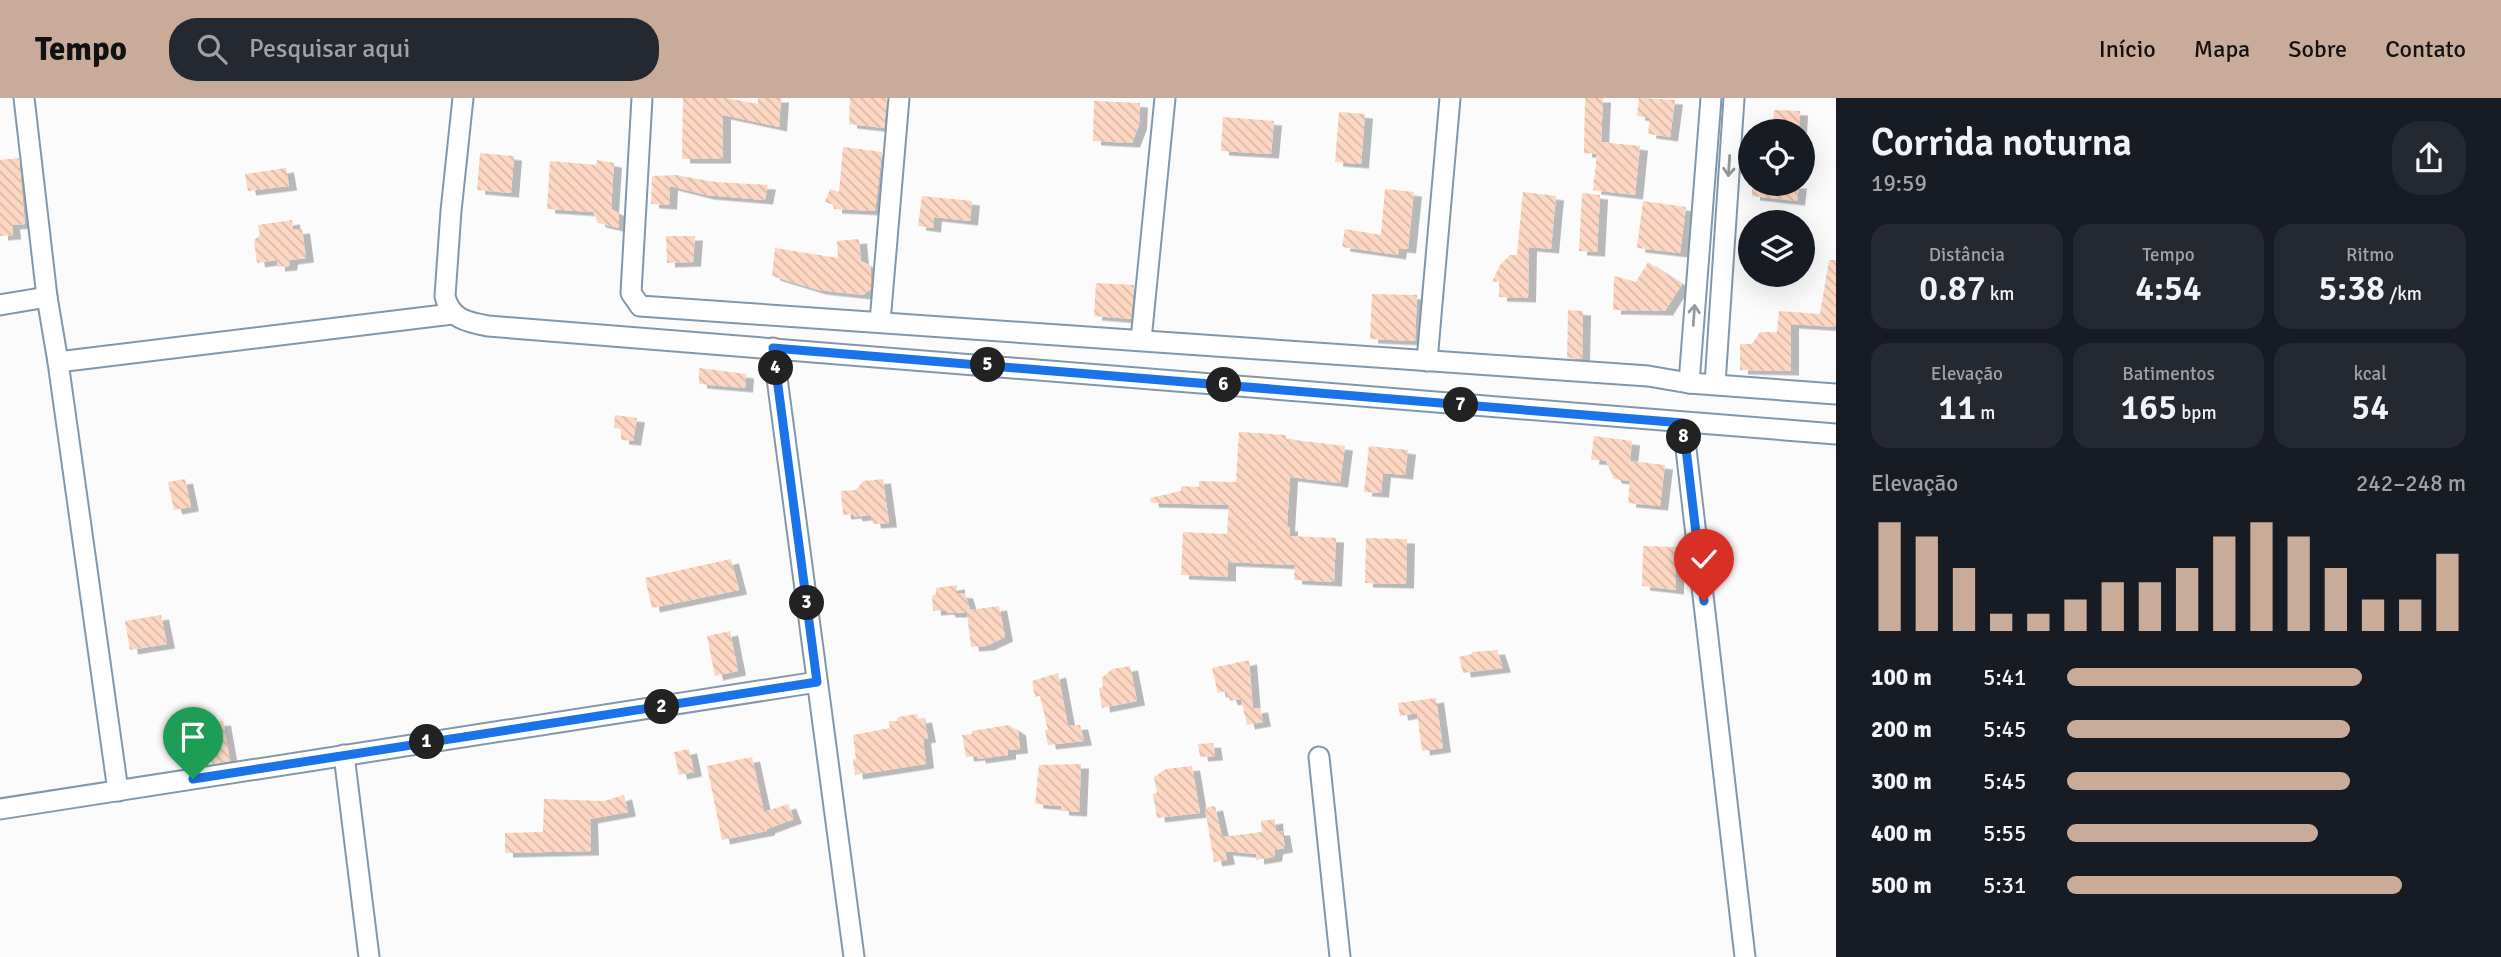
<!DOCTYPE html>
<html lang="pt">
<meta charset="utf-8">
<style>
:root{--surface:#171b24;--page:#242831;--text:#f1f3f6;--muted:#9ea1a6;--accent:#c9ab99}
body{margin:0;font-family:Signika,sans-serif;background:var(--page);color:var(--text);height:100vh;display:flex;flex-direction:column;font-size:26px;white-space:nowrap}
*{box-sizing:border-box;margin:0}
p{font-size:23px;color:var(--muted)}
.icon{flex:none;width:38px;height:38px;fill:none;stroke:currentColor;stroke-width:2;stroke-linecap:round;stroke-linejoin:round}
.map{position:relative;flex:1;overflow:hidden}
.panel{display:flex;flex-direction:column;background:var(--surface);width:665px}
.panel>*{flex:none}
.fabs{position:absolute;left:1738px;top:21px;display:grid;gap:14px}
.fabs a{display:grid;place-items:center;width:77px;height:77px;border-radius:50%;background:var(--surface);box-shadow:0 7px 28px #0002;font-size:35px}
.pin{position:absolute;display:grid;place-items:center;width:60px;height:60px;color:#fff;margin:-72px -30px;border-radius:50% 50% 50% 0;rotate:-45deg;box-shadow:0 0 7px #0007}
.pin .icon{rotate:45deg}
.km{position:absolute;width:35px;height:35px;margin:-18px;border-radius:50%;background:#222;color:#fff;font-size:19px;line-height:35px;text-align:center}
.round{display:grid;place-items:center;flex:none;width:74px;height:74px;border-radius:28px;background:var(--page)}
.summary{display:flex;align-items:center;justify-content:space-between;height:119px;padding:0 35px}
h1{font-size:38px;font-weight:600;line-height:52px}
.figures{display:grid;grid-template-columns:repeat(3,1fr);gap:10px;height:119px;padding:7px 35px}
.figures div{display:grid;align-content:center;border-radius:18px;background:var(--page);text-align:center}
.figures b{font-size:35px;font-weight:600}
.figures small{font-size:19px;font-weight:400}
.figures p{font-size:19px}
.chart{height:196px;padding:14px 35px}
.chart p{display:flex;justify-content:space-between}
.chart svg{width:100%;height:126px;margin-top:7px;stroke:var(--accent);stroke-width:6}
ul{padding:0 35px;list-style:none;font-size:23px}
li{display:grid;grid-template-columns:112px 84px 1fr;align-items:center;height:52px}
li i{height:18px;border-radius:9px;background:var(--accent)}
header{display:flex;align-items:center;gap:42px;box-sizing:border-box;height:98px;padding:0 35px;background:var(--accent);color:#111}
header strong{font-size:33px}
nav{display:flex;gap:38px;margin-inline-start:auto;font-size:24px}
.search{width:490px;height:63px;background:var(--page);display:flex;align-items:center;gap:18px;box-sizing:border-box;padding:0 24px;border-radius:28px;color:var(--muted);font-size:26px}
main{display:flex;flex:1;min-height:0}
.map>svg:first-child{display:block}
</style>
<header>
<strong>Tempo</strong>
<div class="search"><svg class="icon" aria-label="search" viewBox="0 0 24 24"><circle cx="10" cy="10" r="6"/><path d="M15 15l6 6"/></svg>Pesquisar aqui</div>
<nav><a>Início</a><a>Mapa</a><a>Sobre</a><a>Contato</a></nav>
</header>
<main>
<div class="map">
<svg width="1836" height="859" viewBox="0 0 1836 859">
<defs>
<pattern id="building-back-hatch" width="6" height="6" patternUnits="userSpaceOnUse" patternTransform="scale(1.75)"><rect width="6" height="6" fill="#fdd7c2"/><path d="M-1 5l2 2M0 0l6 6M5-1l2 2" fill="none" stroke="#d9b9a8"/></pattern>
<filter id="shadow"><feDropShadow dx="8" dy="4.5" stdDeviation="0" flood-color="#0004"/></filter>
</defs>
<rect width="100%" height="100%" fill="#fbfbfb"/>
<g fill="url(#building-back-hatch)" filter="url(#shadow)">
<polygon points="683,0 726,0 758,6 758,0 781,0 779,29 723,17 723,61 682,61"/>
<polygon points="850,0 887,0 884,30 849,26"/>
<polygon points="1585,0 1603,0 1601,44 1640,48 1635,97 1593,92 1597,56 1584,55"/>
<polygon points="1639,0 1675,2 1670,39 1648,36 1650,20 1637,18"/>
<polygon points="1094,3 1140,5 1139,27 1132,45 1093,43"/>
<polygon points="1774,12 1800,13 1799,31 1773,33"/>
<polygon points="1339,14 1365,16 1361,66 1335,64"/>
<polygon points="1223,19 1274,23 1271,56 1221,53"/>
<polygon points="843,49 882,54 875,113 834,111 834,107 825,104 830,91 839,94"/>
<polygon points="480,55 514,58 511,95 477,92"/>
<polygon points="19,60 25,126 12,127 13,137 0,138 0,62"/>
<polygon points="597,62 614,65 611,111 619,115 619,130 598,125 593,114 547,111 550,63 596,67"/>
<polygon points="286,70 289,88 248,93 245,76"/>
<polygon points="676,77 715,84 768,87 765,102 706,97 670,88 669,107 651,106 652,78"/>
<polygon points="1752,86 1799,86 1797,103 1752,98"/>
<polygon points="1385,91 1414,94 1408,151 1399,150 1398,157 1342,149 1345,131 1381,137"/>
<polygon points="1523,94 1556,98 1551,151 1529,149 1528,200 1499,199 1499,183 1492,184 1500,167 1510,157 1517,157"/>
<polygon points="1582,95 1600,97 1597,154 1579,153"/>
<polygon points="922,98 972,103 970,123 934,119 933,130 918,128"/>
<polygon points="1643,103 1686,109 1680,155 1637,150"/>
<polygon points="292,122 293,132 302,131 306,160 290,162 289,168 277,169 277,162 257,165 254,142 260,137 258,127"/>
<polygon points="666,138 695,138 693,164 667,165"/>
<polygon points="859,141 861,163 871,168 871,191 863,197 818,192 772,178 775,150 838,160 837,143"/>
<polygon points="1829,162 1836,162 1836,229 1791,226 1791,273 1740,272 1740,246 1752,246 1760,234 1777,234 1779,213 1820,216"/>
<polygon points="1648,164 1682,186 1665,213 1613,212 1614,178 1636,184"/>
<polygon points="1096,185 1134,187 1131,221 1094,218"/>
<polygon points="1372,196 1417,197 1415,243 1370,241"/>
<polygon points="1568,212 1583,213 1582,261 1567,260"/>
<polygon points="699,270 746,276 745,290 699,286"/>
<polygon points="615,317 637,320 633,343 621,342 621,331 614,330"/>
<polygon points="1239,334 1286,337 1286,341 1345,348 1340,385 1290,379 1287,429 1290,429 1290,438 1336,440 1334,484 1294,482 1295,467 1228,464 1228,479 1181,477 1183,434 1227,436 1229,407 1151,405 1150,400 1181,393 1181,388 1199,389 1199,383 1236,384"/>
<polygon points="1594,338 1632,343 1630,363 1665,367 1660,408 1628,405 1630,383 1614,381 1606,363 1591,362"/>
<polygon points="1369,348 1408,352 1405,377 1383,375 1381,395 1364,394"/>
<polygon points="185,381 191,409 174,412 168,384"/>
<polygon points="883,381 889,425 873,426 871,417 855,419 853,416 843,417 841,393 856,392 863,383"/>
<polygon points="1366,440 1407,441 1406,486 1365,485"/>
<polygon points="1643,448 1676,449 1676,492 1642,488"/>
<polygon points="731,461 739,492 652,510 645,480"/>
<polygon points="957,487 957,495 965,496 970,512 999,508 1005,539 986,548 971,549 967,515 948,515 946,512 933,513 932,498 936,496 936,490"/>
<polygon points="161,517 167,546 130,552 125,523"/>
<polygon points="730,533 738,573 715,578 707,538"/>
<polygon points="1497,552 1503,570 1463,575 1459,559 1472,556 1472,554"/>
<polygon points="1249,562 1253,611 1260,610 1263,624 1247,627 1241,601 1230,603 1226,593 1218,595 1212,570"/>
<polygon points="1130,568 1137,603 1102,610 1099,590 1103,589 1102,580 1112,571"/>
<polygon points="1058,575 1068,628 1080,627 1084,643 1048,647 1045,632 1048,632 1040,598 1035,599 1032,583"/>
<polygon points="1436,600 1443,650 1422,653 1417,615 1400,618 1398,605"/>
<polygon points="917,616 918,621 924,620 928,640 923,641 926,666 855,677 853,662 856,661 853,637 890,630 889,623 897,623 898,619"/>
<polygon points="223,623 230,663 212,666 205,625"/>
<polygon points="1009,627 1018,633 1020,651 1008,652 1008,657 978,661 977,658 966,659 962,637 972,636 972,633"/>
<polygon points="1213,645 1215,658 1200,659 1198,646"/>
<polygon points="689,651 694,674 679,677 674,654"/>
<polygon points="752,659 764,714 788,706 794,721 767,731 767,733 722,742 707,668"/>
<polygon points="1081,666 1079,714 1061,713 1061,708 1035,706 1039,667"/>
<polygon points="1192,668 1200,715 1157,720 1153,696 1157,695 1154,679 1166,671"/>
<polygon points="624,697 628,714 590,721 591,753 505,755 505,735 543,734 544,701 604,703"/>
<polygon points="1215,708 1222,739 1262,734 1261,723 1275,721 1276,733 1282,733 1285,750 1275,752 1274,759 1256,762 1256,756 1225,753 1227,762 1214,764 1205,710"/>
</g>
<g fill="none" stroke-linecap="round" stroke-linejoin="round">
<defs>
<g id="minor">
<polyline points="24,0 47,199 58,264 118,693"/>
<path d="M 463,0 L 451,113 L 445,198 C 450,221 467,224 488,228 L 1836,336"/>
<polyline points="642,0 631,195 640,208 1648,278 1689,285 1836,296"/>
<polyline points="0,207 47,199"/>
<polyline points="880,224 899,0"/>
<polyline points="1141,242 1165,0"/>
<polyline points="773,250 854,859"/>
<polyline points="1427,263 1450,0"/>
<polyline points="58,264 452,216"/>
<polyline points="1689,285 1711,0"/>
<polyline points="1715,286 1734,0"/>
<polyline points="1683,325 1745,859"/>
<polyline points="344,657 369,859"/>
<polyline points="1319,659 1340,859"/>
<polyline points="0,711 817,584"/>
</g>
</defs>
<use href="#minor" stroke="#8198ab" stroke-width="23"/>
<use href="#minor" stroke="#fff" stroke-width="19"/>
</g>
<defs><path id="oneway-shaft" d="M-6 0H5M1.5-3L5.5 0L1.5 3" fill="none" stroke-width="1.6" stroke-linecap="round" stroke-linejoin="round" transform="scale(1.75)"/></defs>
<g stroke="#949a9e">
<use href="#oneway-shaft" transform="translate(1729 68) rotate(94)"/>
<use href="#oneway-shaft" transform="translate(1694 217) rotate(-86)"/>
</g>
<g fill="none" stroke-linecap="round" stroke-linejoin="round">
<defs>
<polyline id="route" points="193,681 817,584 773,250 1683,325 1704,503"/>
</defs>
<use href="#route" stroke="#fff" stroke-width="14"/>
<use href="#route" stroke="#1a73e8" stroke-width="9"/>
</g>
</svg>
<div class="fabs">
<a><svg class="icon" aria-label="locate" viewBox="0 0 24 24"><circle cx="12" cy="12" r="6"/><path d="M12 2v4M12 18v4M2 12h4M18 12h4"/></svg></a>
<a><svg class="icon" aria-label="layers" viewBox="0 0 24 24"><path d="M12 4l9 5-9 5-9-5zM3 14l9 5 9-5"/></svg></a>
</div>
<div class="pin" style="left:193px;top:681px;background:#1e9e55"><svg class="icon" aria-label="arrive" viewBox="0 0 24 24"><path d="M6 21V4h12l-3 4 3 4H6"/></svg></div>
<div class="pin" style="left:1704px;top:503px;background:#d93025"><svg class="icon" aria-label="check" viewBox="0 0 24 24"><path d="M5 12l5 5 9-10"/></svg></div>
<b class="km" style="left:427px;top:644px">1</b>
<b class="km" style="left:662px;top:609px">2</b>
<b class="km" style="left:807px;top:505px">3</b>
<b class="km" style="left:776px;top:270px">4</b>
<b class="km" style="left:988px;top:267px">5</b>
<b class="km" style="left:1224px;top:287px">6</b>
<b class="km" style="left:1461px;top:307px">7</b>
<b class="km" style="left:1684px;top:339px">8</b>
</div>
<section class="panel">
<div class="summary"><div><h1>Corrida noturna</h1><p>19:59</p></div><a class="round"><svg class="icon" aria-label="share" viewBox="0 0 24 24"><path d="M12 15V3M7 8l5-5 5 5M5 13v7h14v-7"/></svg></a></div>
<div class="figures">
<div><p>Distância</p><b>0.87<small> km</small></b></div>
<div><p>Tempo</p><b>4:54</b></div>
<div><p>Ritmo</p><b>5:38<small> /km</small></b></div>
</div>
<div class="figures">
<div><p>Elevação</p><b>11<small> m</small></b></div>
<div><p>Batimentos</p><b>165<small> bpm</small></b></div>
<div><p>kcal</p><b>54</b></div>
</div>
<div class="chart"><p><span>Elevação</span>242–248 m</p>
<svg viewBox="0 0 160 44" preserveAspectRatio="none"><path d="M5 44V6M15 44V11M25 44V22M35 44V38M45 44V38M55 44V33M65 44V27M75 44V27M85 44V22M95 44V11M105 44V6M115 44V11M125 44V22M135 44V33M145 44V33M155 44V17"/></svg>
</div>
<ul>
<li><b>100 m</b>5:41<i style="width:74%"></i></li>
<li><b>200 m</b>5:45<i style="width:71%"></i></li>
<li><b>300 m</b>5:45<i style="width:71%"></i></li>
<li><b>400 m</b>5:55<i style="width:63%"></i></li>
<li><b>500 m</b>5:31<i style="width:84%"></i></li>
</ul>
</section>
</main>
